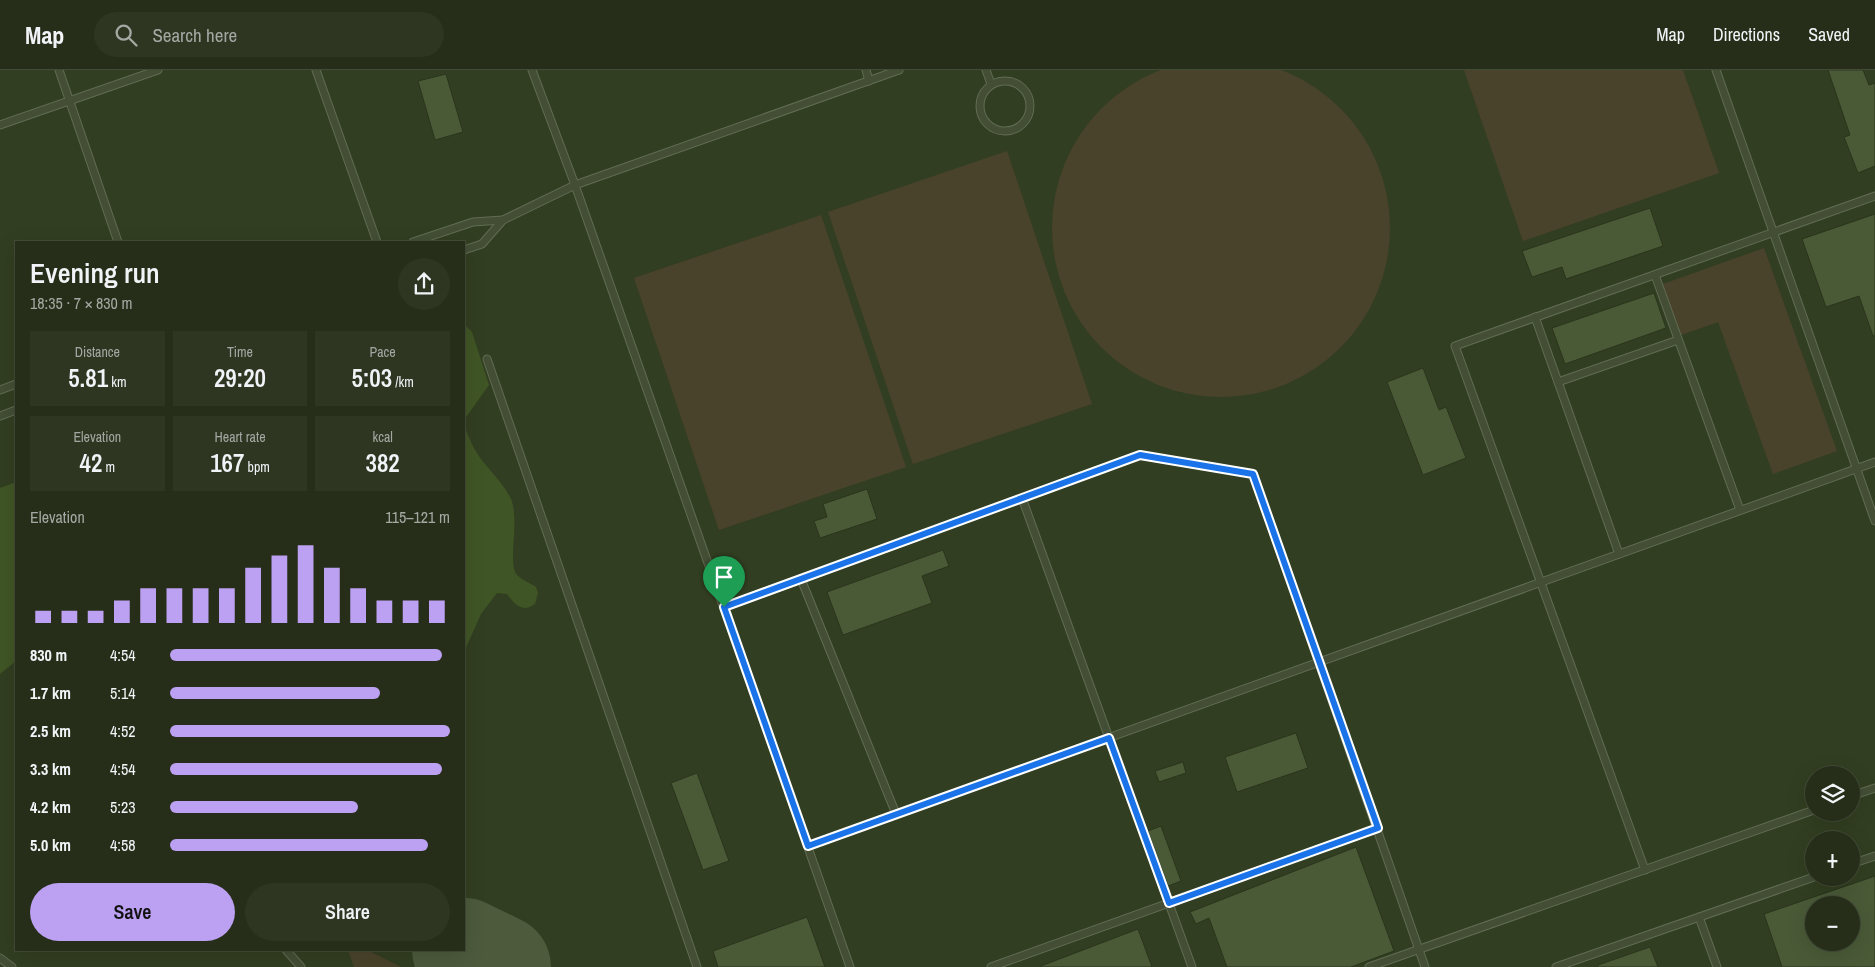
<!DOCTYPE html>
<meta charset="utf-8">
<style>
:root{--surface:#262e19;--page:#2e3622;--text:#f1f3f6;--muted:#a4a8a2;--line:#424a38;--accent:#bca0f2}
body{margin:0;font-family:"Archivo Narrow",sans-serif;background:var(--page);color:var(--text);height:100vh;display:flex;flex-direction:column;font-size:19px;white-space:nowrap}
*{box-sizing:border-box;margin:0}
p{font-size:16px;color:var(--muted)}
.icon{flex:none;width:28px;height:28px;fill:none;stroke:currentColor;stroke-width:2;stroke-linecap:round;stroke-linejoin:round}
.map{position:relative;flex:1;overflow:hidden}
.panel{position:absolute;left:15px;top:171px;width:450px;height:710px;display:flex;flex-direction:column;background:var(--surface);border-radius:0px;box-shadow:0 5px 20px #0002,0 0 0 1px var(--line)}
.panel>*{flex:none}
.controls{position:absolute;left:1805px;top:696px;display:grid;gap:10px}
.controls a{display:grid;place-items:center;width:55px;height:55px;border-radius:50%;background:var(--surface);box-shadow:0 5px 20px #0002,0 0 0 1px var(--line);font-size:25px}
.pin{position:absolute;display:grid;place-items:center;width:42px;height:42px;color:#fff;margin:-51px -21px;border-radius:50% 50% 50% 0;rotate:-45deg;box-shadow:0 0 5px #0007}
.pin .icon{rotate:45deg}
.round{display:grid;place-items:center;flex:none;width:52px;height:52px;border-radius:26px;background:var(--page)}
.overview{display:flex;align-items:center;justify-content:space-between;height:85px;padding:0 15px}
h1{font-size:28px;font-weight:600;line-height:38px}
.metrics{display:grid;grid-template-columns:repeat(3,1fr);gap:8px;height:85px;padding:5px 15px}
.metrics div{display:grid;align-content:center;border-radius:0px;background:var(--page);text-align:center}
.metrics b{font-size:25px;font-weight:600}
.metrics small{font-size:14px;font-weight:400}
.metrics p{font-size:14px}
.chart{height:140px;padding:10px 15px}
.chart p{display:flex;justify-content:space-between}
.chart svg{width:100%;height:90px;margin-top:5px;stroke:var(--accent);stroke-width:6}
.button{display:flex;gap:10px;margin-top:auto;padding:10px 15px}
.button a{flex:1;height:58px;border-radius:30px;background:var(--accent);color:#111;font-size:20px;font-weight:600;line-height:58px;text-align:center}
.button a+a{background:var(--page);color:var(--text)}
ul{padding:0 15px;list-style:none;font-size:16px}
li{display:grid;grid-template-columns:80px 60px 1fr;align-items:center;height:38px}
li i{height:12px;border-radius:6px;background:var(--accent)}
header{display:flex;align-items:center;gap:30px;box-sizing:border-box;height:70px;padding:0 25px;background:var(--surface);border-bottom:1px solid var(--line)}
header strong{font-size:24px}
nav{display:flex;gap:28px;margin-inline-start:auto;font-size:18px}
.search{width:350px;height:45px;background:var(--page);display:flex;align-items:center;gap:12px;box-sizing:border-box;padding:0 18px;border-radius:28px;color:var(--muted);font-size:19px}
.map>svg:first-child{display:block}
</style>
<header>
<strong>Map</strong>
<div class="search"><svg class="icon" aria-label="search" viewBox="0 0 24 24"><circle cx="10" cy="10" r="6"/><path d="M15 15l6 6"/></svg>Search here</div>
<nav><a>Map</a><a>Directions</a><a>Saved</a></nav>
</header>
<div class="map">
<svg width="1875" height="897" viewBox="0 0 1875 897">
<rect width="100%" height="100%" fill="#323e21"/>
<g fill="#4a432b">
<circle cx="1221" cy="158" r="169"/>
<polygon points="1464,0 1683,0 1719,103 1523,171"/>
<polygon points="1007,81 1092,334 913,394 828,142"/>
<polygon points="821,145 906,397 719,460 634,208"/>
<polygon points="1764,178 1837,381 1773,404 1718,252 1681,265 1663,214"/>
<polygon points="348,880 367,880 401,897 354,897"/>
</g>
<g fill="#405525">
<polygon points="464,254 472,262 489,315 464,350"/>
<path d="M 464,355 C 468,364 471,374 477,383 C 487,399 503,412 511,429 C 520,451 507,494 517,505 C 522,510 530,513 536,517 L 538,523 L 535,534 C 522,543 515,535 507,524 L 497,523 L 481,544 L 464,582 Z"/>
<polygon points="16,412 16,591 0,604 0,418"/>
</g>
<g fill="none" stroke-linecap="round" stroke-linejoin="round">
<polyline stroke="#4d5a3c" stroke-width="104" points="464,880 499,897"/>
</g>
<g fill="#4a5a37" stroke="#2a351c" fill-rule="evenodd">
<polygon points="1828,0 1863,0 1869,15 1875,13 1875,96 1858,103 1844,67 1850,65"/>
<polygon points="446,4 463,62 435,70 418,11"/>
<polygon points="1650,138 1663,176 1566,209 1562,197 1532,207 1522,181"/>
<polygon points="1875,144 1875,266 1873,266 1859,226 1826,237 1802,169"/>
<polygon points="1654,223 1666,258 1565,294 1552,258"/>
<polygon points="1423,298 1439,340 1446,337 1466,388 1423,405 1387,312"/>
<polygon points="867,419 877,449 820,468 814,451 827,447 823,434"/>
<polygon points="943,480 949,496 922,506 932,533 843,565 827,522"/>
<polygon points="1296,663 1308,698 1237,722 1225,687"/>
<polygon points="1183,692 1186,703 1159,712 1155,701"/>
<polygon points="697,703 729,791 703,800 671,713"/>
<polygon points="1161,756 1181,811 1168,816 1148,761"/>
<polygon points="1356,777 1394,881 1351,897 1227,897 1209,848 1196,854 1190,842"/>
<path d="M 1875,806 L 1875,897 L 1782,897 L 1764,844 ZM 1814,835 L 1851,835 L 1851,872 L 1814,872 Z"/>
<polygon points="807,847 825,897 718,897 713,881"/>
<polygon points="1138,859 1152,897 1041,897 1041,896"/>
<polygon points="1650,877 1658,897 1598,897 1598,895"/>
</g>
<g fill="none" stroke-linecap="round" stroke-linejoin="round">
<defs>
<g id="lane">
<polyline points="59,0 118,172"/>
<polyline points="316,0 377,172"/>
<polyline points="532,0 575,115 850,897"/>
<polyline points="866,0 869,11"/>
<polyline points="986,0 991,14"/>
<polyline points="1716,0 1875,451"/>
<circle cx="1005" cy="36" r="25"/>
<polyline points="0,55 158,0"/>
<polyline points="413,172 473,152 503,150"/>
<polyline points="464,180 482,174 503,150 575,115 899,0"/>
<polyline points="1655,205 1740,440"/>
<polyline points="1535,247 1619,484"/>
<polyline points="487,289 697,897"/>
<polyline points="1558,312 1678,270"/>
<polyline points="0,320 16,314"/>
<polyline points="0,346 16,340"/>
<polyline points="1022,428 1192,897"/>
<polyline points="801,509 896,744"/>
<polyline points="724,537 1140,385 1253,404 1425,897"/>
<polyline points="1851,726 1875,718"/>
<polyline points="808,776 1875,392"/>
<polyline points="1851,794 1875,786"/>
<polyline points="1645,800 1455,276 1875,126"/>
<polyline points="1699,847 1717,897"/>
<polyline points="286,880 301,897"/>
<polyline points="0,888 12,897"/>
<polyline points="991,897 1378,758"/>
<polyline points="1369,897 1814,740"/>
<polyline points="1556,897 1814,807"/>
</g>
</defs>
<use href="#lane" stroke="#616c53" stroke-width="9"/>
<use href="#lane" stroke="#434e35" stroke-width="7"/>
</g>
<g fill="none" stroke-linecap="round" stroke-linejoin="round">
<defs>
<polygon id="route" points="1140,385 1253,404 1378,758 1169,833 1109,668 808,776 724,537"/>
</defs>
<use href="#route" stroke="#fff" stroke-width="10"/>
<use href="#route" stroke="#1a73e8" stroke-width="6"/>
</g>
</svg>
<div class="controls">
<a><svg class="icon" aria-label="layers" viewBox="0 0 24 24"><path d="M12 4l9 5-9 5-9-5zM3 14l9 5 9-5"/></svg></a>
<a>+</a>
<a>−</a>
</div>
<div class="pin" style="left:724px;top:537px;background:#1e9e55"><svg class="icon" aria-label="arrive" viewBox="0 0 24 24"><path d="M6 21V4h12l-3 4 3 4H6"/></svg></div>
<section class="panel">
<div class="overview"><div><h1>Evening run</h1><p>18:35 · 7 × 830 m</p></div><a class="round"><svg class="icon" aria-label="share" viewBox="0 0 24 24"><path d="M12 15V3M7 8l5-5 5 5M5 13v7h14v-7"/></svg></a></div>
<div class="metrics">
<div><p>Distance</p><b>5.81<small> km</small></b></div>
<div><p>Time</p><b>29:20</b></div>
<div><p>Pace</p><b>5:03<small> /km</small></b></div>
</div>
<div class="metrics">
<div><p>Elevation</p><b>42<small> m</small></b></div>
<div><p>Heart rate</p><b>167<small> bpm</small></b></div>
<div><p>kcal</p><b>382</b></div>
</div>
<div class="chart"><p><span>Elevation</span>115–121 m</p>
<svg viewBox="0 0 160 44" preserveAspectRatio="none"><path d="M5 44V38M15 44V38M25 44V38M35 44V33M45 44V27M55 44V27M65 44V27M75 44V27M85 44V17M95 44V11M105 44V6M115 44V17M125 44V27M135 44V33M145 44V33M155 44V33"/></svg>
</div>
<ul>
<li><b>830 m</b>4:54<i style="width:97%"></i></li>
<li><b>1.7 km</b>5:14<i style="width:75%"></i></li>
<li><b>2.5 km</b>4:52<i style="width:100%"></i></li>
<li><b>3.3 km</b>4:54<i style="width:97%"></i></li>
<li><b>4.2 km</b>5:23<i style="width:67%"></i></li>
<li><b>5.0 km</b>4:58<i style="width:92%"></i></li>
</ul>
<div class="button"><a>Save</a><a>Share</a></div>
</section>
</div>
